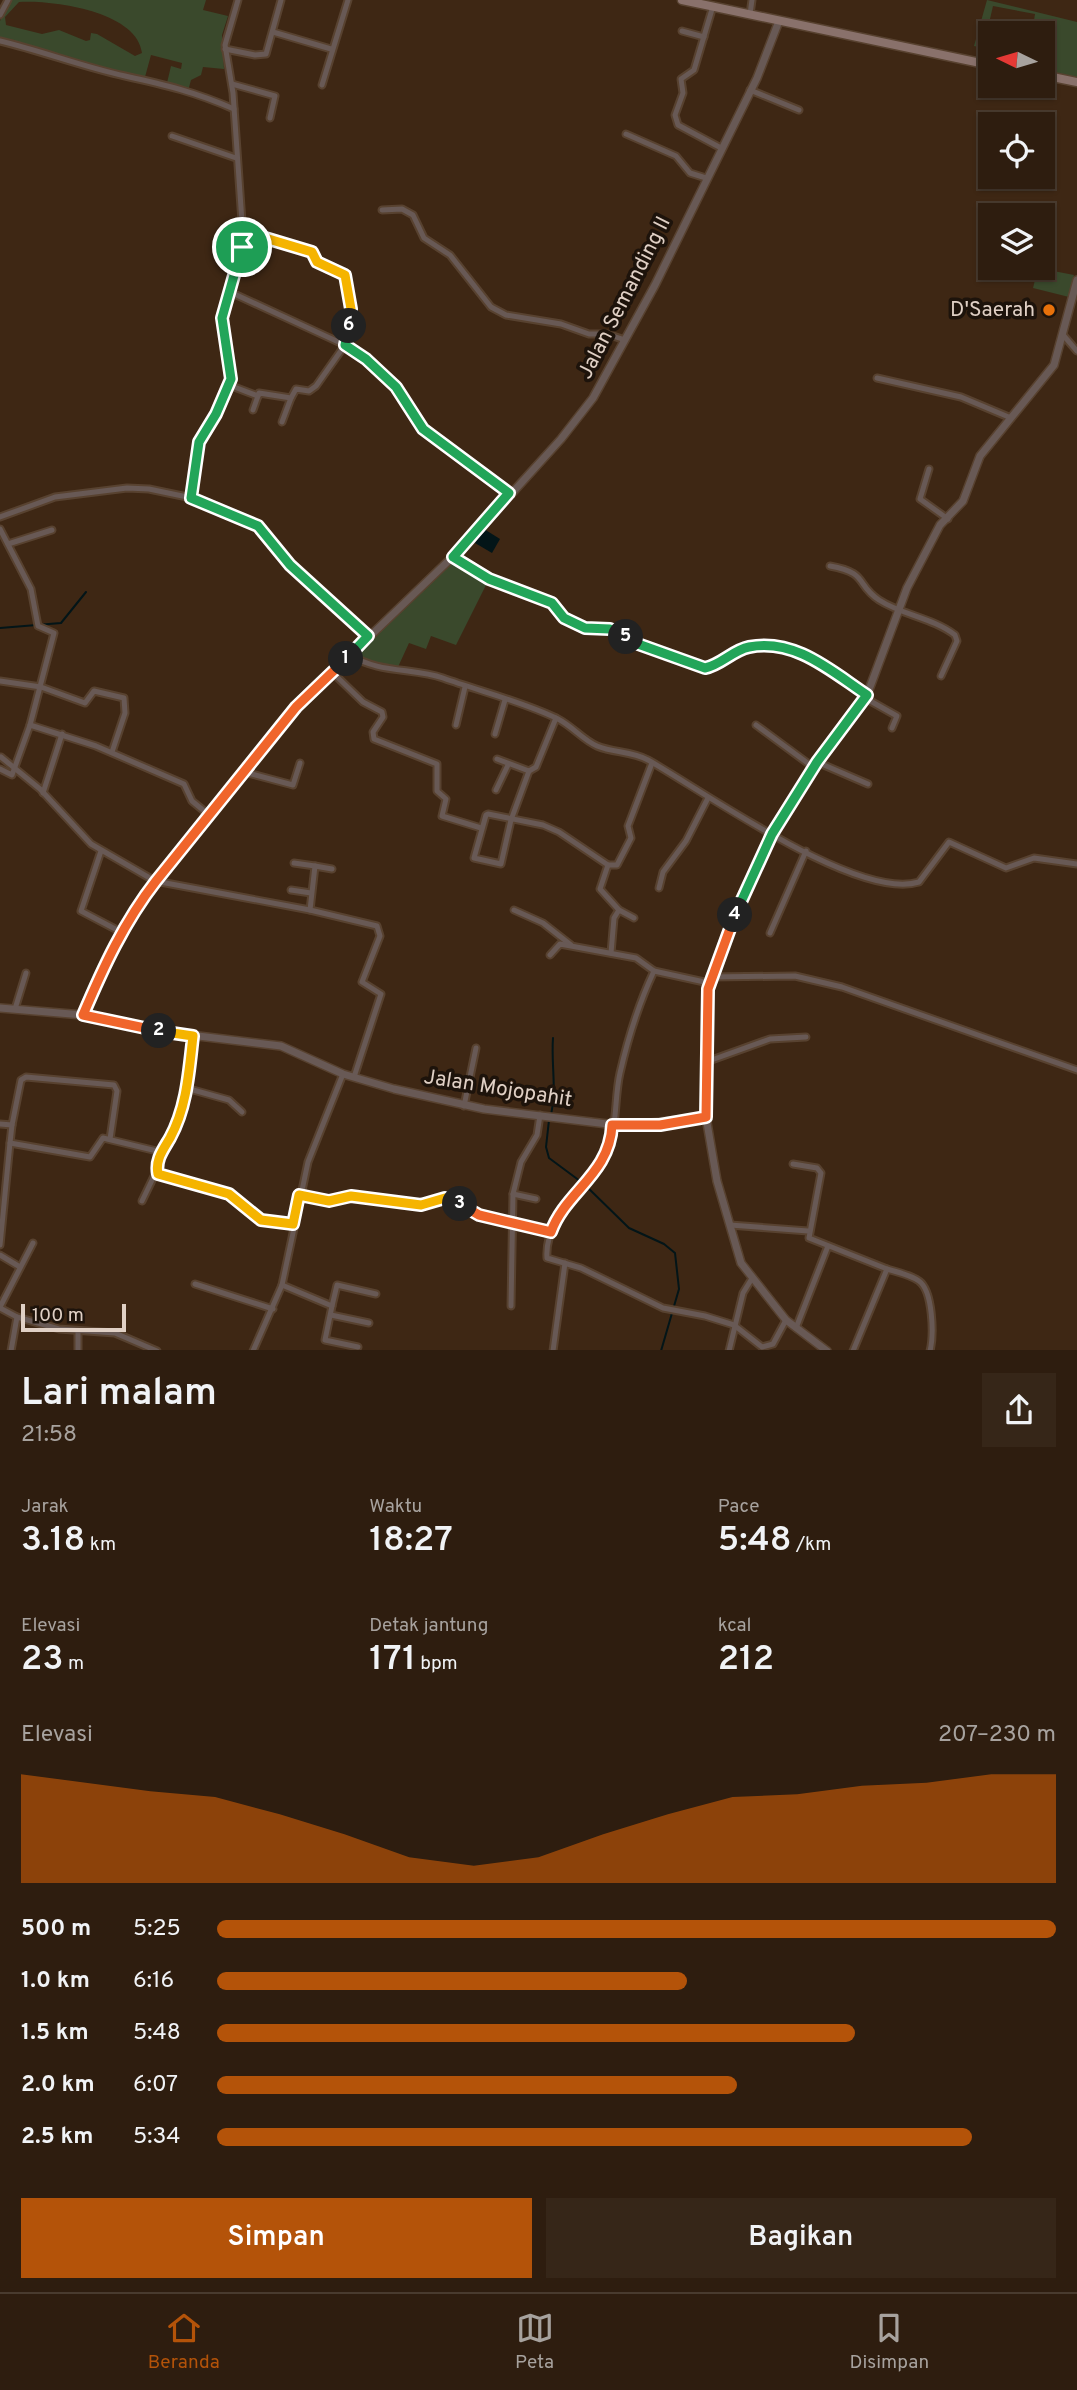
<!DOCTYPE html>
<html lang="id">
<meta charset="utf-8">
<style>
:root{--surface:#2e1d0f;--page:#362618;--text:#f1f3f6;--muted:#a7a29e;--line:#493b2f;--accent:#b45309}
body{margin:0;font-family:Overpass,sans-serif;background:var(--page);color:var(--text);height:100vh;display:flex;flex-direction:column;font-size:26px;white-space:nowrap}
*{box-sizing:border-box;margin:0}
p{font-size:23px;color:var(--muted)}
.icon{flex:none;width:38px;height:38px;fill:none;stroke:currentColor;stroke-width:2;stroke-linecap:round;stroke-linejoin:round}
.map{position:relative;height:1350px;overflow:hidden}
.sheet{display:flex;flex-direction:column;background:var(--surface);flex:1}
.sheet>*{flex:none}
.needle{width:46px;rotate:275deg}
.fabs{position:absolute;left:978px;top:21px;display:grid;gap:14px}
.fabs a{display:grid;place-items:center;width:77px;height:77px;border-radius:0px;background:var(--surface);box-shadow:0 2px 5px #0004,0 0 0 2px var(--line);font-size:35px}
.scale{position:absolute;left:21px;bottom:18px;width:105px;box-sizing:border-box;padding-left:7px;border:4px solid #e0d0c5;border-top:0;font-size:19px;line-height:24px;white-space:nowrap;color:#e0d0c5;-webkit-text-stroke:5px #1d130b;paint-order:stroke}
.pin{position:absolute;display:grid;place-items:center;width:60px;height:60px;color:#fff;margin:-30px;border:4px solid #fff;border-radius:50%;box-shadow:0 2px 7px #0007}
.km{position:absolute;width:35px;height:35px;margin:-18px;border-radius:50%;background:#222;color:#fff;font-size:19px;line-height:35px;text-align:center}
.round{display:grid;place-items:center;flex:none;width:74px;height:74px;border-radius:0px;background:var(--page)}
.head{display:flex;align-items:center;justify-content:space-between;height:119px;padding:0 21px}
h1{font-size:38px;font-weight:600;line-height:52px}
.stats{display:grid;grid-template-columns:repeat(3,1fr);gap:10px;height:119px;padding:7px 21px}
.stats div{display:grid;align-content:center}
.stats b{font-size:35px;font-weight:600}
.stats small{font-size:19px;font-weight:400}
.stats p{font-size:19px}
.chart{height:196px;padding:14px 21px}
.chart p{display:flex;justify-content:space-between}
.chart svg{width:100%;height:126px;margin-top:7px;fill:var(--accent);opacity:.7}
.primary-button{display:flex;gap:14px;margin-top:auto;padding:14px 21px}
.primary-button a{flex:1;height:80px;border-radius:0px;background:var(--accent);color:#fff;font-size:28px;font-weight:600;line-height:80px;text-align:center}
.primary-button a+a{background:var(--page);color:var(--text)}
ul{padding:0 21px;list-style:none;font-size:23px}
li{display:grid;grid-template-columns:112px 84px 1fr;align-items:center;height:52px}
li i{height:18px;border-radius:9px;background:var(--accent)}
.tab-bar{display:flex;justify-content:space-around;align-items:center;height:98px;border-top:2px solid var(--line);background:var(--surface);font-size:19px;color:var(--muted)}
.tab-bar a{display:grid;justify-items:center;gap:4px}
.tab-bar .selected{color:var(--accent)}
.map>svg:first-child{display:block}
</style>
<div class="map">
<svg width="1077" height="1351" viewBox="0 0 1077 1351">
<rect width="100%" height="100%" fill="#3e2714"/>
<g fill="#3a492c" fill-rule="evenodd">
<path d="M 11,0 L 206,0 L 203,10 L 228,16 L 222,35 L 224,69 L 203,67 L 201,75 L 191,80 L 188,91 L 167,83 L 171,66 L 181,69 L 182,63 L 151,55 L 145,77 L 125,75 L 0,39 L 0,21 ZM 19,2 C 52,0 137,11 142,53 L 135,56 L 97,34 L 91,33 L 90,40 L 86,41 L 59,30 L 42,34 L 6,25 L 5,17 Z"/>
<polygon points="987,0 1077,22 1077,80 1043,73 1043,33 1032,33 1035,14 993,6 987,32 991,33 990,62 984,61 987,49 974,46"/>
<polygon points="1038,268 1074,275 1069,297 1033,288"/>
<polygon points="453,560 488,581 456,645 431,636 426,649 409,643 398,667 370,662 362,657 362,650"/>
</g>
<polygon fill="#031518" points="484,529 500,539 492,553 475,543"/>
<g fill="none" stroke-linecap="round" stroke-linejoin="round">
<g stroke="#031518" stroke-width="2">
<polyline points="0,628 61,623 86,592"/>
<path d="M 551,1115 C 557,1089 551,1064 553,1038"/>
<polyline points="549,1120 546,1147 549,1158 584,1184 629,1228 664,1244 675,1253 679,1289 661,1351"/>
</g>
<defs>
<g id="minor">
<polyline points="713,6 694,70 681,79 683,93 675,115 678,125 721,148"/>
<polyline points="750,14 752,0"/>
<polyline points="0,15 8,0"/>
<polyline points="682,31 704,37"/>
<polyline points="273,32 331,49"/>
<path d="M 0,41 C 42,51 83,67 125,76 C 166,85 195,92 234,109"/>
<polyline points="225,49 255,55 266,54 281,0"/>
<polyline points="232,84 275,96 270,118"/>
<polyline points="322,85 348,0"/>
<polyline points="750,90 799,110"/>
<polyline points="626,134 676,156 690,173 706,178"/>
<polyline points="172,136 236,158"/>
<polyline points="382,210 402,209 413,215 424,238 450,255 491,307 506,315 561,324 589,334 607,334 625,340"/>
<polyline points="230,292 345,345 351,309 345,275 317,262 312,252 242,231"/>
<polyline points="1064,336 1077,351"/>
<polyline points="877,378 961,397 1011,418"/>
<polyline points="229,385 258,396 259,393 291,398 296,389 309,391 316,386 345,345 366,359 396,387 423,429 509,493"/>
<polyline points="253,410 258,396"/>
<polyline points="282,422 291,398"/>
<polyline points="929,469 920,499 948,519"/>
<polyline points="192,498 199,442 217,414 231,378 222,318 240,259 242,222 233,93 225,45 238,0"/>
<polyline points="0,517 55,497 127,488 149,489 192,498 258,526 290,565 368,637"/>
<polyline points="0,529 31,589 38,626 54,633 30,725"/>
<polyline points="8,544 52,530"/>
<polyline points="453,557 489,579 553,602 564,618 585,628 620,632 638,644 693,665 708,667 747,647 783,647 814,660 867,695"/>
<path d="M 830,566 C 869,573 855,584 879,600 C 902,615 933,618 955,635 L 957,641 L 941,676"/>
<path d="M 351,655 C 377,673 414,668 443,678 C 479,691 524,702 558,719 C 572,726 583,740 597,746 C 614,753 631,751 648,760 C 705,792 857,901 919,882 L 949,842 L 1006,868 L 1034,858 L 1077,864"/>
<polyline points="332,672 363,702 382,712 383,717 373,732 374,739 437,764 437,791 446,799 442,816 481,828"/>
<polyline points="0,681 41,687 85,703 94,691 124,698 125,713 112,752"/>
<polyline points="865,698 897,716 892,728"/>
<polyline points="456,725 465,687"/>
<polyline points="756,725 813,767"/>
<polyline points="495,734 505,700"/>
<polyline points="1,757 40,789 91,844 155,881 310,910 377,926 380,936 362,982 381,994 354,1077"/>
<polyline points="497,759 529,771 536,767 556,718"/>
<polyline points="817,762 868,784"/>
<polyline points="0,769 12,775 30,725 96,746 184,784 192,801 209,815"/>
<polyline points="529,771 511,820 501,864 474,858 486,815 488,814 543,825 559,832 608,865 600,889 619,910 634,918"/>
<polyline points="244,772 293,785 300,763"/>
<polyline points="496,790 508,765"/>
<polyline points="43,793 62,734"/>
<polyline points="101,851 81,911 121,932"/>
<polyline points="294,863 315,866"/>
<polyline points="608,865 617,865 631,838 628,826 652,763"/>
<polyline points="659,888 663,872 686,841 708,798"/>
<polyline points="291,890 311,893"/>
<polyline points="310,910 315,866 332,869"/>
<polyline points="514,910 543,923 571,945"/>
<polyline points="770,933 806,851"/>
<polyline points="611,953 614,918 619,910"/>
<path d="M 550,955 L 560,944 L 636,958 L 654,971 C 639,1003 628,1038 620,1073 C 614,1099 618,1128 606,1153 C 589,1189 544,1215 547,1258 L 581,1268 L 663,1308 L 705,1316 L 734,1325 L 762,1347 L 773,1344 L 786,1320"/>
<polyline points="654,971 709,983"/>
<polyline points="710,977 795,976 842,987 1077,1070"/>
<polyline points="15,1009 26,973"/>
<polyline points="706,1062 770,1039 806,1037"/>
<polyline points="186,1088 229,1100 242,1112"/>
<polyline points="464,1106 476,1048"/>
<polyline points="0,1124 12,1125 21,1080 26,1077 114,1085 117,1091 110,1139"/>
<polyline points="12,1125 10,1143 90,1157 103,1138 161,1152 157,1174 229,1194 261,1220 293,1224"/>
<path d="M 161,1152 C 185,1118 188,1077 193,1036"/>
<polyline points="793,1164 817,1168 821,1173 809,1238 887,1269 853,1351"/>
<polyline points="513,1194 536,1199"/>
<polyline points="299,1195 329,1201 351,1196 421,1205 445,1198 479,1215 551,1232"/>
<polyline points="142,1201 156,1172"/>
<polyline points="730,1225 808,1231"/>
<polyline points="0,1245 10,1143"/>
<polyline points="0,1255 20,1267"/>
<path d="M 887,1269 C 897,1272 911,1275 919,1281 C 933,1291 934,1335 930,1351"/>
<polyline points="195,1284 273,1309"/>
<polyline points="282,1285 332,1306 325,1340 358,1347"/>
<polyline points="332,1306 337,1285 376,1294"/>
<polyline points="511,1306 513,1194 521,1162 537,1135 540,1115"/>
<polyline points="0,1307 33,1243"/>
<polyline points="0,1308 17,1317 59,1329 115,1333 157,1351"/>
<polyline points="331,1315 369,1323"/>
<polyline points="796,1328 828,1246"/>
<polyline points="78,1332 78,1351"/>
<polyline points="11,1351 17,1317"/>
<polyline points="253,1351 282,1285 308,1162 343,1074"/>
<polyline points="553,1351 565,1263"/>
<polyline points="729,1351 743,1293 751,1280"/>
</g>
<g id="tertiary">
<polyline points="0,1008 83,1015 157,1031 281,1046 343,1074 394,1089 484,1109 624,1126 706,1117"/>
<polyline points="83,1015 109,956 139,902 296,707 465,545 561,439 593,398 655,285 757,78 779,21"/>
<polyline points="827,1351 786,1320 741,1263 717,1181 706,1117 707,995 710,977 772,834 817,762 867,695 907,588 940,525 963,501 980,456 1054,365 1077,280"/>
</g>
<g id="secondary">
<polyline points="682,0 990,65"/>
<polyline points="1043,75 1077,82"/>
</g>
</defs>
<use href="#minor" stroke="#584230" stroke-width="9"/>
<use href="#tertiary" stroke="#584230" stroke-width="10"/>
<use href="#secondary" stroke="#584230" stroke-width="11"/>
<use href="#minor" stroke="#685955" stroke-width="5"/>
<use href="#tertiary" stroke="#685955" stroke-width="7"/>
<use href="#secondary" stroke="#89716b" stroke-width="8"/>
</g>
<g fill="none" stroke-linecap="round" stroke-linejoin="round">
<defs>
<polyline id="split-1" points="242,247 222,318 231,379 216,414 199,442 191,498 258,526 290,565 368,636 346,659"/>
<path id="split-2" d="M 159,1031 L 83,1015 C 103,968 124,922 156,881 L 296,707 L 346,659"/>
<path id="split-3" d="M 159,1031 L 193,1036 C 189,1071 187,1107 170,1138 C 163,1150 155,1160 158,1174 L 229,1194 L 261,1220 L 293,1224 L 299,1195 L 329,1201 L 351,1196 L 421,1205 L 445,1198 L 460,1204"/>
<path id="split-4" d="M 460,1204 L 479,1215 L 551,1232 C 565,1192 610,1174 612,1125 L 660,1125 L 706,1117 L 708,989 L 735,915"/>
<path id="split-5" d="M 626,637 L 638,644 L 705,668 C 721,665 733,650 749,647 C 795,638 831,671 867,695 L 817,762 L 772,834 L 735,915"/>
<polyline id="split-6" points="349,326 345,345 366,359 396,387 423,429 509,493 453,557 489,579 552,603 564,618 585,628 610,629 626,637"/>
<polyline id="split-7" points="242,247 242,231 312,252 317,262 345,275 351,309 349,326"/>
</defs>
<use href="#split-1" stroke="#fff" stroke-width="14"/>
<use href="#split-2" stroke="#fff" stroke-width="14"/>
<use href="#split-3" stroke="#fff" stroke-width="14"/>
<use href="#split-4" stroke="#fff" stroke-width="14"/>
<use href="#split-5" stroke="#fff" stroke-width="14"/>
<use href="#split-6" stroke="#fff" stroke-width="14"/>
<use href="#split-7" stroke="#fff" stroke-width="14"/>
<use href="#split-1" stroke="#22a559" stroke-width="9"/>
<use href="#split-2" stroke="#f0652b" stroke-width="9"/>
<use href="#split-3" stroke="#f5b400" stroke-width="9"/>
<use href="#split-4" stroke="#f0652b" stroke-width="9"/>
<use href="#split-5" stroke="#22a559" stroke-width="9"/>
<use href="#split-6" stroke="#22a559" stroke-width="9"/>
<use href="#split-7" stroke="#f5b400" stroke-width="9"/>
</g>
<circle fill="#e8710a" stroke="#1d130b" stroke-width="2.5" cx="1049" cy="310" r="7"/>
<g text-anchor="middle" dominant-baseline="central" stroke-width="7" stroke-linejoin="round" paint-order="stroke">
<g font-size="21" fill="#e0d0c5" stroke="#1d130b">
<text transform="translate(625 298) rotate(-63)">Jalan Semanding II</text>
<text transform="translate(498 1089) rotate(9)">Jalan Mojopahit</text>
</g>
<g font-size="21" fill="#e0d0c5" stroke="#1d130b" text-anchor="end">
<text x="1035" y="310">D'Saerah</text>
</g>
</g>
</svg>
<div class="fabs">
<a><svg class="needle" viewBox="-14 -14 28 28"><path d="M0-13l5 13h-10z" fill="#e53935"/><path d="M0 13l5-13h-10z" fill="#a7a29e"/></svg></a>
<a><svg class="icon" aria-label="locate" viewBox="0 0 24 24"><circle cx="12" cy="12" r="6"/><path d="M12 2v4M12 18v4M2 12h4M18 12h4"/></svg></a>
<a><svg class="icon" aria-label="layers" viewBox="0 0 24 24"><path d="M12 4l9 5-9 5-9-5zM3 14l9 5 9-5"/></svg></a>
</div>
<div class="scale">100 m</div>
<div class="pin" style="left:242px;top:247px;background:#1e9e55"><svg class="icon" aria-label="arrive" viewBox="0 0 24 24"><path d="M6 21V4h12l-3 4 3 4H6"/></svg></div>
<b class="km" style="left:346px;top:659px">1</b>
<b class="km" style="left:159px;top:1031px">2</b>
<b class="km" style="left:460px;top:1204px">3</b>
<b class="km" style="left:735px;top:915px">4</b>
<b class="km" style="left:626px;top:637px">5</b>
<b class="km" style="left:349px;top:326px">6</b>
</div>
<section class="sheet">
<div class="head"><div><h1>Lari malam</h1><p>21:58</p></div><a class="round"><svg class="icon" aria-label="share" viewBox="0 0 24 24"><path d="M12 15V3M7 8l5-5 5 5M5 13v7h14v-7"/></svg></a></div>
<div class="stats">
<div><p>Jarak</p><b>3.18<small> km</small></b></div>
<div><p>Waktu</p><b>18:27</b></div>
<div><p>Pace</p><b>5:48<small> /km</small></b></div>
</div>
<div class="stats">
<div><p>Elevasi</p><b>23<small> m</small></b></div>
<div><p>Detak jantung</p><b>171<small> bpm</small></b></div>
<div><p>kcal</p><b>212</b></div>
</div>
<div class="chart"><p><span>Elevasi</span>207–230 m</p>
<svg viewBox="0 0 160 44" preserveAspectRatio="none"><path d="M0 44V6L10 9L20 12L30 14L40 20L50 27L60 35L70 38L80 35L90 27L100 20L110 14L120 13L130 10L140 9L150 6L160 6V44z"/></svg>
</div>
<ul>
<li><b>500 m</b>5:25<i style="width:100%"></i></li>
<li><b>1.0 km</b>6:16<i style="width:56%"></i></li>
<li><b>1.5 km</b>5:48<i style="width:76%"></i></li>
<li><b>2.0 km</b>6:07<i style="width:62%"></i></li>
<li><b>2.5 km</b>5:34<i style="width:90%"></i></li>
</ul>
<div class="primary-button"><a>Simpan</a><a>Bagikan</a></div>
</section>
<nav class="tab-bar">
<a class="selected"><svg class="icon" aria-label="home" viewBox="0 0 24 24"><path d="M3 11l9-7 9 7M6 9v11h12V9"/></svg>Beranda</a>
<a><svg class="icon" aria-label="map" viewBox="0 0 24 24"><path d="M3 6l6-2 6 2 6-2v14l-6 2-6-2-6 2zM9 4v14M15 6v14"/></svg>Peta</a>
<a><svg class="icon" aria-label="saved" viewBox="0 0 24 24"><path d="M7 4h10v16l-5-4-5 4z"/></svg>Disimpan</a>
</nav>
